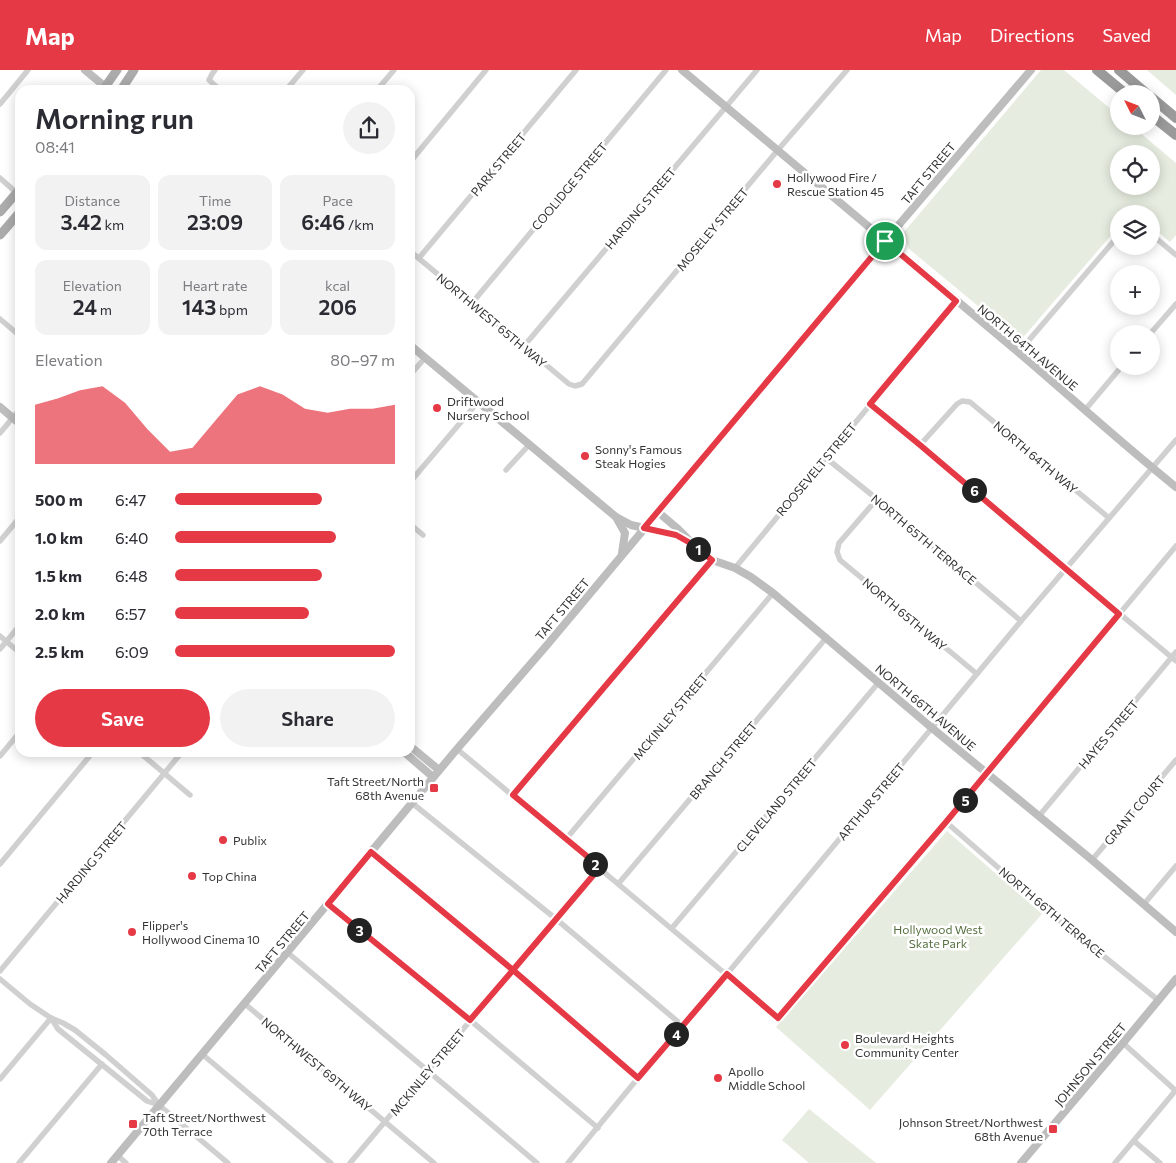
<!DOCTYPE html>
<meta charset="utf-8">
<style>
:root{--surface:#fff;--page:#f2f2f3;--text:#2b2b33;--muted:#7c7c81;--accent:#e63946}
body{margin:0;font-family:Commissioner,sans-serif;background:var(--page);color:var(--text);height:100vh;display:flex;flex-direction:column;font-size:19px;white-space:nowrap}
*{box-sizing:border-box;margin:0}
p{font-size:16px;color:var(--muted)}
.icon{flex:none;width:28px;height:28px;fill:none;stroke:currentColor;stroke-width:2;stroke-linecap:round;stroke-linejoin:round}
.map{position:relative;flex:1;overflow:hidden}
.drawer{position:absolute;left:15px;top:15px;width:400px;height:672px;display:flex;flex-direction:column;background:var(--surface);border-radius:15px;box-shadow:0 2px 12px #0003}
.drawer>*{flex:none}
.needle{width:32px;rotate:312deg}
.buttons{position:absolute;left:1110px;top:15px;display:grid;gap:10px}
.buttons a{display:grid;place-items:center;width:50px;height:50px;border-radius:50%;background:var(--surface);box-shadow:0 2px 12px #0003;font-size:25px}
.pin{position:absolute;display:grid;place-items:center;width:42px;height:42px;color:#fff;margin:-21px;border:2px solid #fff;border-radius:50%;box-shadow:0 1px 5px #0007}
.km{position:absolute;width:25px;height:25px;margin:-12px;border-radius:50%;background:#222;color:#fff;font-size:14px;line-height:25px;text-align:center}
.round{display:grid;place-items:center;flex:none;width:52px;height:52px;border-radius:26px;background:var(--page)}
.summary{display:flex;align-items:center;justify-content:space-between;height:85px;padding:0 20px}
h1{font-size:28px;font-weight:600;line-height:38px}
.figures{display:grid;grid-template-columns:repeat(3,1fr);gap:8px;height:85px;padding:5px 20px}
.figures div{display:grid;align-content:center;border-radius:12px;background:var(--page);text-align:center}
.figures b{font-size:21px;font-weight:600}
.figures small{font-size:14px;font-weight:400}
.figures p{font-size:14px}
.chart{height:140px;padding:10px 20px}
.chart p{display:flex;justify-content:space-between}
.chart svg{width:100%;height:90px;margin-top:5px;fill:var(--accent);opacity:.7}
.action{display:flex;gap:10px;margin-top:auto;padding:10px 20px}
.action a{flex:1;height:58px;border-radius:30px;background:var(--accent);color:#fff;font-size:20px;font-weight:600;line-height:58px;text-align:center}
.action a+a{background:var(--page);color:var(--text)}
ul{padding:0 20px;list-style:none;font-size:16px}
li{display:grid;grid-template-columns:80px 60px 1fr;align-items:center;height:38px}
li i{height:12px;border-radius:6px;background:var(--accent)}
header{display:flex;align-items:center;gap:30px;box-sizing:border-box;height:70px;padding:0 25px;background:var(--accent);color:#fff}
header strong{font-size:24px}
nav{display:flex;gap:28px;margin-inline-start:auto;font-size:18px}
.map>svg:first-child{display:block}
</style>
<header>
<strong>Map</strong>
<nav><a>Map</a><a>Directions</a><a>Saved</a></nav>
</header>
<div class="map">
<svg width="1176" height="1093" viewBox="0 0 1176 1093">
<rect width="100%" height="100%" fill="#fff"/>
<g fill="#e6ecdf" fill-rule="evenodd">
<path d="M 1041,0 L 1064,0 L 1119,46 L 1119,56 L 1132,56 L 1176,93 L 1176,165 L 1170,172 L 1151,156 L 1151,144 L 1138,144 L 1133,140 L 1130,144 L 1119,144 L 1119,156 L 1020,271 L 908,178 L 904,162 ZM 1119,84 L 1151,84 L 1151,116 L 1119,116 Z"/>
<polygon points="1147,0 1176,0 1176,25"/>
<polygon points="947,761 1042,844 870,1040 776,957"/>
<polygon points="809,1039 876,1093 809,1093 782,1070"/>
</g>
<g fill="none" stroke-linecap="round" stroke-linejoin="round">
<g stroke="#d0d0d0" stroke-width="5.5">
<polyline points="215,0 212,4 209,10 220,20"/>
<polyline points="286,20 303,0"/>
<polyline points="377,20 394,0"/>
<polyline points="0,34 28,0"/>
<polyline points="410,92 486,0"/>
<polyline points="0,108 18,124"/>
<polyline points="1151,164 1176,185"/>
<polyline points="410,181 569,314 575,316 582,314 777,81 847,0"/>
<polyline points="419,188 576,0"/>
<polyline points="19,214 20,214"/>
<polyline points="472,233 666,0"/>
<polyline points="0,249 20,266"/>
<polyline points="1150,264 1176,234"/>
<polyline points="524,276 757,0"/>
<polyline points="1018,283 1119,165"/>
<polyline points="410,305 425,288"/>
<polyline points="870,334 1176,591"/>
<polyline points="1085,340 1122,296"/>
<polyline points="0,363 20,339"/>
<polyline points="920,375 957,334 962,331 970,332 1109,448"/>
<polyline points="826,388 877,429 1021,551"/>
<polyline points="506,400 529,375"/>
<polyline points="410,412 478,332"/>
<polyline points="877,429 839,473 837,482 840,490 977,604"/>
<polyline points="410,454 423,465"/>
<polyline points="0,471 20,447"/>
<polyline points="735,498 956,231"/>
<polyline points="0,566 20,583"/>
<polyline points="0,579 20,555"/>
<polyline points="457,679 778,948 946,752 1176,476"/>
<polyline points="139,682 190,725"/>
<polyline points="0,686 20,662"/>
<polyline points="513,725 712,490"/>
<polyline points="412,733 556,849 683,956"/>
<polyline points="1039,746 1176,582"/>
<polyline points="946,752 1049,842 1158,930"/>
<polyline points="566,769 773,523"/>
<polyline points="371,782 513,899 638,1008"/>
<polyline points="1092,790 1176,690"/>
<polyline points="0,794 93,682"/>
<polyline points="619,813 827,567"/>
<polyline points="327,834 470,950 598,1058"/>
<polyline points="1144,834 1176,796"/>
<polyline points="672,858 879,612"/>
<polyline points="287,882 537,1093"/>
<polyline points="0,901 182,682"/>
<polyline points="0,909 30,934 51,948 63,953 75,960 106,985 152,1025 159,1035 228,1093"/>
<polyline points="245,934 434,1093"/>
<polyline points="51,948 58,959 147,1031 159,1035"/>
<polyline points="1123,973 1176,1021"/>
<polyline points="202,984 331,1093"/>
<polyline points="0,1009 51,948"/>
<polyline points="1134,1071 1160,1093"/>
<polyline points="117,1085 126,1093"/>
<polyline points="19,1093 102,994"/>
<polyline points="350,1093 600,797"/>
<polyline points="568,1093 638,1008 727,904 1021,551 1176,370"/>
<polyline points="1115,1093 1176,1020"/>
</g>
<g stroke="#bdbdbd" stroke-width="8">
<polyline points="85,0 109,20"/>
<path d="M 682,0 C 794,95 906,189 1018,282 C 1071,327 1122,374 1176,417"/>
<polyline points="410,275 616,447 631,455 676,465 692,474 712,490 735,498 751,507 773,523 932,658 1092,790 1176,862"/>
<polyline points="0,337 20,354"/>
<polyline points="658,442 678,459 688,469"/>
<polyline points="616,447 625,463 622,483"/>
<polyline points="410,676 439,700"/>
<polyline points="404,682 433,707"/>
<polyline points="111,1093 457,679 547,575 885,171 1031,0"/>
<polyline points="1021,1093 1123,973 1176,909"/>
</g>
<g stroke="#ababab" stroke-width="9">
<polyline points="103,20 117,0"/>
<polyline points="121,20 134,0"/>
<polyline points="0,142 20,119"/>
<polyline points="0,165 20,142"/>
</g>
<g stroke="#9a9a9a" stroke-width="10">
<polyline points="1097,0 1126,24"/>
<polyline points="1119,0 1147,24"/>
<polyline points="1151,27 1176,48"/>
<polyline points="1151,45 1176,65"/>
</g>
</g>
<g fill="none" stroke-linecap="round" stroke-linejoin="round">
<defs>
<polyline id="route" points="885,171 644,458 676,465 692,474 712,490 513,725 600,797 596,802 513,900 371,782 328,834 470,950 513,900 638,1008 727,904 778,948 946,752 1119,544 920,375 870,334 956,231 885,171"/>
</defs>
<use href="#route" stroke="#fff" stroke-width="10"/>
<use href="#route" stroke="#e63946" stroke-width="6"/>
</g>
<g fill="#e63946" stroke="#fff" stroke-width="2">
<circle cx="777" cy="114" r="5"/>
<circle cx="437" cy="338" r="5"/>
<circle cx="585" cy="386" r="5"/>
<rect x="429" y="713" width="10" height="10" rx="2.5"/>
<circle cx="223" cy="770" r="5"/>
<circle cx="192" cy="806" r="5"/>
<circle cx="132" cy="862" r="5"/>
<circle cx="845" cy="975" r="5"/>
<circle cx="718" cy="1008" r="5"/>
<rect x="128" y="1049" width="10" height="10" rx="2.5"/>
<rect x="1048" y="1054" width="10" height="10" rx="2.5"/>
</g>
<g text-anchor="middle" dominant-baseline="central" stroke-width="5" stroke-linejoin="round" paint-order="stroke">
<g font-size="12" fill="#333" stroke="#fff">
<text transform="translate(498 94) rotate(-50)">PARK STREET</text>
<text transform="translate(928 103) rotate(-50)">TAFT STREET</text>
<text transform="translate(569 116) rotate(-50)">COOLIDGE STREET</text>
<text transform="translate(640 138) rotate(-50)">HARDING STREET</text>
<text transform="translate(712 159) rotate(-50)">MOSELEY STREET</text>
<text transform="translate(492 250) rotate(40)">NORTHWEST 65TH WAY</text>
<text transform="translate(1028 277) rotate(40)">NORTH 64TH AVENUE</text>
<text transform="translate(1036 387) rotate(40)">NORTH 64TH WAY</text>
<text transform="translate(816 399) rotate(-50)">ROOSEVELT STREET</text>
<text transform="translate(924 469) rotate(40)">NORTH 65TH TERRACE</text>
<text transform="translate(562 539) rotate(-50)">TAFT STREET</text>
<text transform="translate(905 544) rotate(40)">NORTH 65TH WAY</text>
<text transform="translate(926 637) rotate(40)">NORTH 66TH AVENUE</text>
<text transform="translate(670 646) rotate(-50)">MCKINLEY STREET</text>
<text transform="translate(1108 664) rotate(-50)">HAYES STREET</text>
<text transform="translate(723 690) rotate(-50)">BRANCH STREET</text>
<text transform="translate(871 731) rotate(-50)">ARTHUR STREET</text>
<text transform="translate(776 735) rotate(-50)">CLEVELAND STREET</text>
<text transform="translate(1134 740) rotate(-50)">GRANT COURT</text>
<text transform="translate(91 792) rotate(-50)">HARDING STREET</text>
<text transform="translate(1052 842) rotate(40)">NORTH 66TH TERRACE</text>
<text transform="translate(282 872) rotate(-50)">TAFT STREET</text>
<text transform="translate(317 994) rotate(40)">NORTHWEST 69TH WAY</text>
<text transform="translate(1090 994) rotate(-50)">JOHNSON STREET</text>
<text transform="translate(427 1002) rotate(-50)">MCKINLEY STREET</text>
</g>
<g font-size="12" fill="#333" stroke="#fff" text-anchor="start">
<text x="787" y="107">Hollywood Fire /<tspan x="787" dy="14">Rescue Station 45</tspan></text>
<text x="447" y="331">Driftwood<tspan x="447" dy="14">Nursery School</tspan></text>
<text x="595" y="379">Sonny's Famous<tspan x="595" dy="14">Steak Hogies</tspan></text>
<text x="424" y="711" text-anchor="end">Taft Street/North<tspan x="424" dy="14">68th Avenue</tspan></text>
<text x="233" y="770">Publix</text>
<text x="202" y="806">Top China</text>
<text x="142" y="855">Flipper's<tspan x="142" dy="14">Hollywood Cinema 10</tspan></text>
<text x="855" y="968">Boulevard Heights<tspan x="855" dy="14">Community Center</tspan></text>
<text x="728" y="1001">Apollo<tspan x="728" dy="14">Middle School</tspan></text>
<text x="143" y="1047">Taft Street/Northwest<tspan x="143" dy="14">70th Terrace</tspan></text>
<text x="1043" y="1052" text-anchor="end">Johnson Street/Northwest<tspan x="1043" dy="14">68th Avenue</tspan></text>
</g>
<g font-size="12" fill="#56703f" stroke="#fff">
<text x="938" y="859">Hollywood West<tspan x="938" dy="14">Skate Park</tspan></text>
</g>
</g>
</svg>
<div class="buttons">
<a><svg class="needle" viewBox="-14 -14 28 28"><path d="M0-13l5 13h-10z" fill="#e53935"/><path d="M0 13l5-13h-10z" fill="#7c7c81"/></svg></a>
<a><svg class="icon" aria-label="locate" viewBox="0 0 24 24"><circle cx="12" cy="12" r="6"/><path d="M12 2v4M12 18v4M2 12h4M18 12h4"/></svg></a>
<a><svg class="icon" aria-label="layers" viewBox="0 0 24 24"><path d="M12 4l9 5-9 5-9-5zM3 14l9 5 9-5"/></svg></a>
<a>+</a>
<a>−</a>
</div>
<div class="pin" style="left:885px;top:171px;background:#1e9e55"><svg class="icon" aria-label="arrive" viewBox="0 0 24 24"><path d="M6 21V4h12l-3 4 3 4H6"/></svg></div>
<b class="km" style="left:698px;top:479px">1</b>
<b class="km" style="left:595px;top:794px">2</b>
<b class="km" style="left:359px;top:860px">3</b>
<b class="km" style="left:676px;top:964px">4</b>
<b class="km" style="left:965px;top:730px">5</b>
<b class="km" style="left:974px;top:420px">6</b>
<section class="drawer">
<div class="summary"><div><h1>Morning run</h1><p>08:41</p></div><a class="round"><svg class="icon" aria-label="share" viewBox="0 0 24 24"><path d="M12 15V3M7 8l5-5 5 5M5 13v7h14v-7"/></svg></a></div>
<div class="figures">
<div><p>Distance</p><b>3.42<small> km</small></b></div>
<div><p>Time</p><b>23:09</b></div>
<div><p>Pace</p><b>6:46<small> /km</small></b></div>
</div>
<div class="figures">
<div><p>Elevation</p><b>24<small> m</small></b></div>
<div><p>Heart rate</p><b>143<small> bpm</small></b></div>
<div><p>kcal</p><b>206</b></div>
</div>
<div class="chart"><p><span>Elevation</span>80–97 m</p>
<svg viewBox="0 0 160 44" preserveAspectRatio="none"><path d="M0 44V15L10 12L20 8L30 6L40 14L50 27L60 38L70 36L80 23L90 10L100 6L110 10L120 17L130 19L140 17L150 17L160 15V44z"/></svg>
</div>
<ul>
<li><b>500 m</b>6:47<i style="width:67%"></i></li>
<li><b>1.0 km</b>6:40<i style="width:73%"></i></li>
<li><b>1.5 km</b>6:48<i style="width:67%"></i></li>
<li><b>2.0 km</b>6:57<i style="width:61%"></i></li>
<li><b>2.5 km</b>6:09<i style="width:100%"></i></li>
</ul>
<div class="action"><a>Save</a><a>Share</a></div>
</section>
</div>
